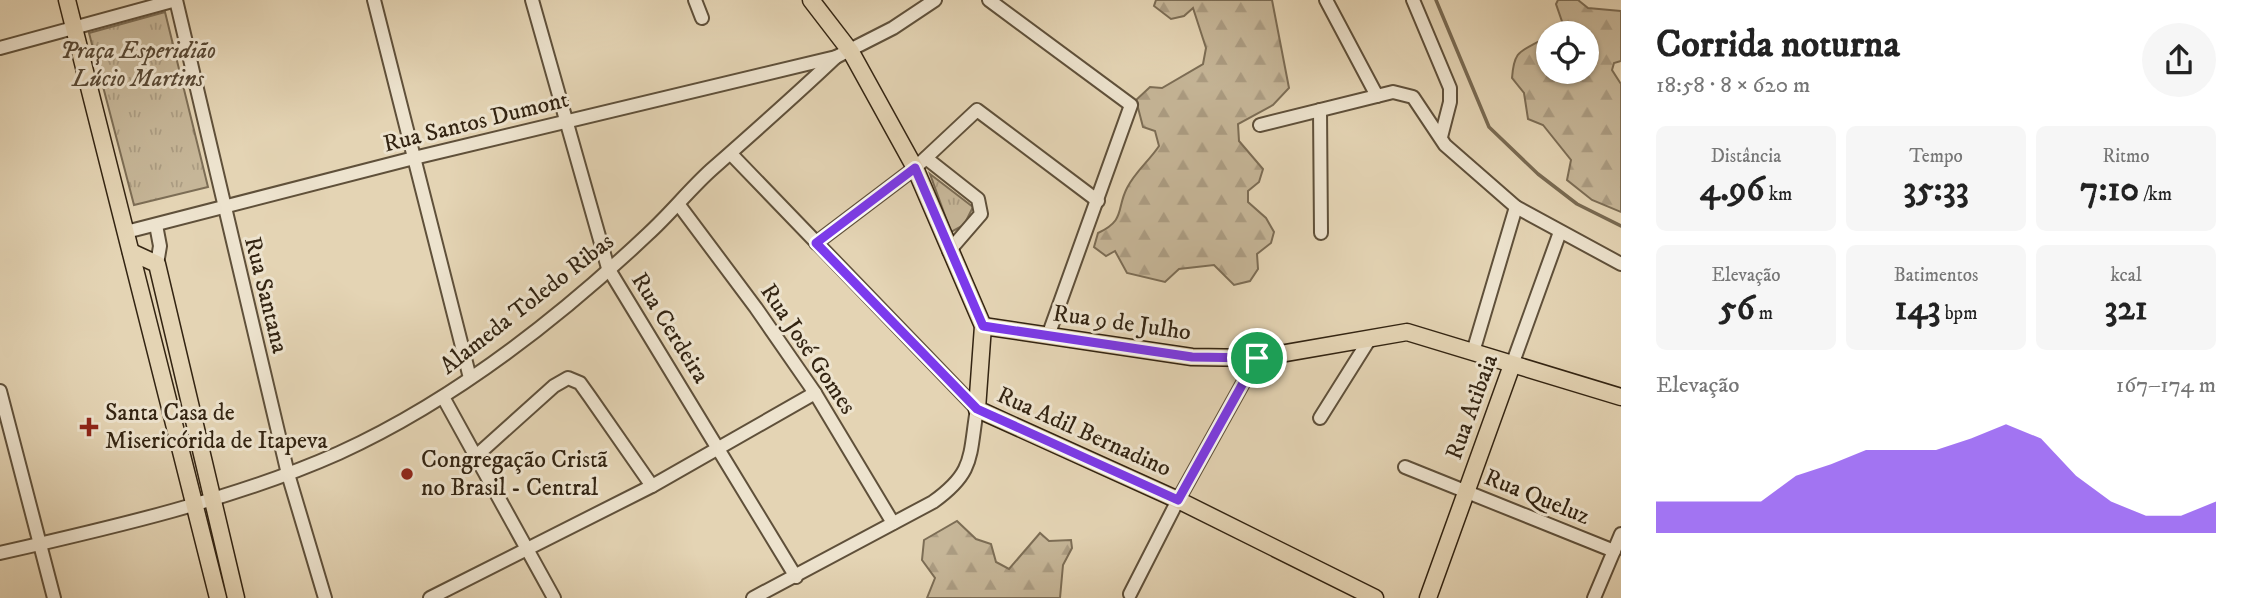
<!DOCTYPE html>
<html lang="pt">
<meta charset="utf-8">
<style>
:root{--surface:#fff;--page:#f6f6f6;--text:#222;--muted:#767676;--accent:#7c3aed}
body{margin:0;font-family:"IM FELL DW Pica",serif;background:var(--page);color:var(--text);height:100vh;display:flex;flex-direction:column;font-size:26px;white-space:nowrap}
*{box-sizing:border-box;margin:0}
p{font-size:23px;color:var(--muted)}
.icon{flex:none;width:38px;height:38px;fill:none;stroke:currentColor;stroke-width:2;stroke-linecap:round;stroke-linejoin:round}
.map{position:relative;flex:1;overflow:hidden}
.details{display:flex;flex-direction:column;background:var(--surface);width:630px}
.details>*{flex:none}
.fabs{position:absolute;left:1536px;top:21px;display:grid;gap:14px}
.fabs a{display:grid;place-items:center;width:63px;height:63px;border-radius:50%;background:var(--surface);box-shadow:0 2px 5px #0004;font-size:35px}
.pin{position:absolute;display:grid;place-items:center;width:60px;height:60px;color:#fff;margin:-30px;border:4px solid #fff;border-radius:50%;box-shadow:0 2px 7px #0007}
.round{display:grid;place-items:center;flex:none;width:74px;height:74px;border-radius:37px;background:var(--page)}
.overview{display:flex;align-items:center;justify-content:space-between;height:119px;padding:0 35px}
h1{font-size:38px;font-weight:700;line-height:52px}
.figures{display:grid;grid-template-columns:repeat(3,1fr);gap:10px;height:119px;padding:7px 35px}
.figures div{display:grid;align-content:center;border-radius:10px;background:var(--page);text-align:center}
.figures b{font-size:35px;font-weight:700}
.figures small{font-size:19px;font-weight:400}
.figures p{font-size:19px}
.chart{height:196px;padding:14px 35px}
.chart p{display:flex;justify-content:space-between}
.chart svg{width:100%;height:126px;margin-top:7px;fill:var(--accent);opacity:.7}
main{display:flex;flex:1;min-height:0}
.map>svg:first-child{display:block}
</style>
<main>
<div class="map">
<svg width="1621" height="598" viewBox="0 0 1621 598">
<defs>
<pattern id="forest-firs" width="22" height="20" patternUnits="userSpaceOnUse" patternTransform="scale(1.75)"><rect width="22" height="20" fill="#c6b698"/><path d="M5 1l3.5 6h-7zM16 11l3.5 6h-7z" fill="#ab9c82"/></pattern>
<pattern id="park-tufts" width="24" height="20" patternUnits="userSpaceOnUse" patternTransform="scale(1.75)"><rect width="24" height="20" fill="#c6b698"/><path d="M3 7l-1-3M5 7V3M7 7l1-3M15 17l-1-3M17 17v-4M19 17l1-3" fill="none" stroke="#ab9c82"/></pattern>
</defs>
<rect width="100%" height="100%" fill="#e4d4b4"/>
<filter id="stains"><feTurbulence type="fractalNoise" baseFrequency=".00286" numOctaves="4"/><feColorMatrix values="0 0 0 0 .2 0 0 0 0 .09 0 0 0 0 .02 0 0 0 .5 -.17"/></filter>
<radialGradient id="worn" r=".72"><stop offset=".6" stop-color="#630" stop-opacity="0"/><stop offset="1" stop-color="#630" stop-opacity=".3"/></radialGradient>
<g fill="url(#forest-firs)" stroke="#7c6d55" stroke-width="2">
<path d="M 1156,0 L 1272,0 L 1289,88 L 1273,105 L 1238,124 L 1239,141 L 1263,169 L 1259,182 L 1248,191 L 1248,202 L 1266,218 L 1274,232 L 1271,243 L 1257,254 L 1258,269 L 1250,281 L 1234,285 L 1214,265 L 1179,269 L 1165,282 L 1127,273 L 1115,251 L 1106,256 L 1094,247 L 1098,233 C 1126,220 1116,209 1127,188 C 1135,172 1149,161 1159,146 L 1155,131 L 1143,127 L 1136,100 L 1150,87 L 1162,88 L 1203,64 L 1206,48 L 1193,8 L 1184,16 L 1171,19 L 1154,6 Z"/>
<path d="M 1558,0 L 1578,0 L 1588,8 L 1621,11 L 1621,61 L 1614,63 L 1612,70 L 1621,84 L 1621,212 L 1592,200 L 1567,180 L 1571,160 L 1543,125 L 1528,119 L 1524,93 L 1512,78 C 1514,50 1520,52 1543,39 L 1549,41 L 1549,72 L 1587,72 L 1587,33 L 1566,33 L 1556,4 Z"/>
<polygon points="957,521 976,539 991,544 996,562 1009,569 1040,533 1049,541 1071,540 1072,548 1063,565 1060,598 927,598 935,578 922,560 924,540"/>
</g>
<g fill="url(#park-tufts)" stroke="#7c6d55" stroke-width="2">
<polygon points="165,12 208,187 134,205 89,33"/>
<polygon points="930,174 973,207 964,225 951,232"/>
</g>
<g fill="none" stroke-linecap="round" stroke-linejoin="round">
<polyline stroke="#796a52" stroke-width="3.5" points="1436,0 1489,127 1538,174 1577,204 1621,226"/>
<defs>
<g id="minor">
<polyline points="176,0 288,474 325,598"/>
<polyline points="374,0 470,378"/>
<polyline points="532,0 608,268 796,577"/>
<polyline points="695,0 702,18"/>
<polyline points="989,0 1131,105 1048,336"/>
<polyline points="1326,0 1377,96"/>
<polyline points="1413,0 1450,88 1450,102 1441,137"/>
<polyline points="0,48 176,0"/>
<polyline points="1320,110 1321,233"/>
<polyline points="1260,125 1393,92 1413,97 1445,145 1516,207 1621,264"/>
<path d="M 732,155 L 977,409 C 969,457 975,472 933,502 L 753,598"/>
<polyline points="926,158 978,199 981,214 949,251"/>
<polyline points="679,205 756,308 815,393 893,523"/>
<polyline points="156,225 160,246 157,264"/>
<polyline points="126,232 414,158 836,57 893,28 935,0"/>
<polyline points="816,243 915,168 977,110 1098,201"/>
<polyline points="1473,352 1516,207"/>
<polyline points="1512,365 1560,232"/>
<polyline points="0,391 54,598"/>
<polyline points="443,397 554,598"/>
<polyline points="1320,418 1369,340"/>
<polyline points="475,457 554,386 568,378 580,383 590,397 652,486"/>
<polyline points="1405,467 1614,551"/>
<path d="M 0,553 C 110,528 236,499 339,453 C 453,401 557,320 648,234 C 670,214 689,190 711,170 C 753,133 795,96 836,57"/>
<polyline points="1130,594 1178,500 1257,358"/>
<polyline points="430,598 652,486 815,393"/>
<polyline points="1594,598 1621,534"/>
</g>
<g id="major">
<polyline points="67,0 218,598"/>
<polyline points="811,0 851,52 915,168 983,326 977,409 1178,500 1375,598"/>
<polyline points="131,252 157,264 236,598"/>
<polyline points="983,326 1192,357 1257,358 1407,332 1621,397"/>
<polyline points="1428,598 1512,365"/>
</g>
</defs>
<use href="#minor" stroke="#5f503a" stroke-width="16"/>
<use href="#major" stroke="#332412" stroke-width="19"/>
<use href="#minor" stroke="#ede3ce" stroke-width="12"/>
<use href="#major" stroke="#e4d4b4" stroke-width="16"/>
</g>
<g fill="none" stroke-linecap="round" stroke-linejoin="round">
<defs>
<polygon id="route" points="915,168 983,326 1192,357 1257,358 1178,500 977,409 816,243"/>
</defs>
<use href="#route" stroke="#fff" stroke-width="14"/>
<use href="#route" stroke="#7c3aed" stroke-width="9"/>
</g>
<g fill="#8f2418" stroke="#ede3ce" stroke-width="2.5">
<path d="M85.5 416.5h7v7h7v7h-7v7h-7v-7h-7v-7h7z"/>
<circle cx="407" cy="474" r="7"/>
</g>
<g text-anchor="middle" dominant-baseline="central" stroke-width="6" stroke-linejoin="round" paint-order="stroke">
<g font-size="24" font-style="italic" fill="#584834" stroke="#ede3ce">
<text x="138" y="51">Praça Esperidião<tspan x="138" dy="28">Lúcio Martins</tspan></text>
</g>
<g font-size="24" fill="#332412" stroke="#ede3ce">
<text transform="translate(476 122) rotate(-14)">Rua Santos Dumont</text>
<text transform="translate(266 295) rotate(76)">Rua Santana</text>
<text transform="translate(527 304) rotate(-38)">Alameda Toledo Ribas</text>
<text transform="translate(1122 323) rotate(8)">Rua 9 de Julho</text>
<text transform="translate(670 328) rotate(58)">Rua Cerdeira</text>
<text transform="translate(808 349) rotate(56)">Rua José Gomes</text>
<text transform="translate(1472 407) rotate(-70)">Rua Atibaia</text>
<text transform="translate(1084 432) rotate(24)">Rua Adil Bernadino</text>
<text transform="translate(1537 497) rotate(22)">Rua Queluz</text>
</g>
<g font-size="24" fill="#332412" stroke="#ede3ce" text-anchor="start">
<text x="105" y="413">Santa Casa de<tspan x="105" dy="28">Misericórida de Itapeva</tspan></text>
<text x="421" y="460">Congregação Cristã<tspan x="421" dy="28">no Brasil - Central</tspan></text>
</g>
</g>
<rect width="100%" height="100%" filter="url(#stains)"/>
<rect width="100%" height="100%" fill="url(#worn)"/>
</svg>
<div class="fabs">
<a><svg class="icon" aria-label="locate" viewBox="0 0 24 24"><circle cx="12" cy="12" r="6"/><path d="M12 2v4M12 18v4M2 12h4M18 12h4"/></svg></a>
</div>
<div class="pin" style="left:1257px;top:358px;background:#1e9e55"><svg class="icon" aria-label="arrive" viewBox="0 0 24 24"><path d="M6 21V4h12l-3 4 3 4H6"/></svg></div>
</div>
<section class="details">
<div class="overview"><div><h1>Corrida noturna</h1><p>18:58 · 8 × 620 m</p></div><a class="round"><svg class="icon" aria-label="share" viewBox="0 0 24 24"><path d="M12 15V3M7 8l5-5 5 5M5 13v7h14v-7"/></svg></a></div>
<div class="figures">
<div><p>Distância</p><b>4.96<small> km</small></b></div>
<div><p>Tempo</p><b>35:33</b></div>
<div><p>Ritmo</p><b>7:10<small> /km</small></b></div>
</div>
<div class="figures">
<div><p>Elevação</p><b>56<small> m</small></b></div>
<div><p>Batimentos</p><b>143<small> bpm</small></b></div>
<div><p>kcal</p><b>321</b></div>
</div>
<div class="chart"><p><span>Elevação</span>167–174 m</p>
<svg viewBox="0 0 160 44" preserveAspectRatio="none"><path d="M0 44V33L10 33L20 33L30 33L40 24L50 20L60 15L70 15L80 15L90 11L100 6L110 11L120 24L130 33L140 38L150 38L160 33V44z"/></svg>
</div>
</section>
</main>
